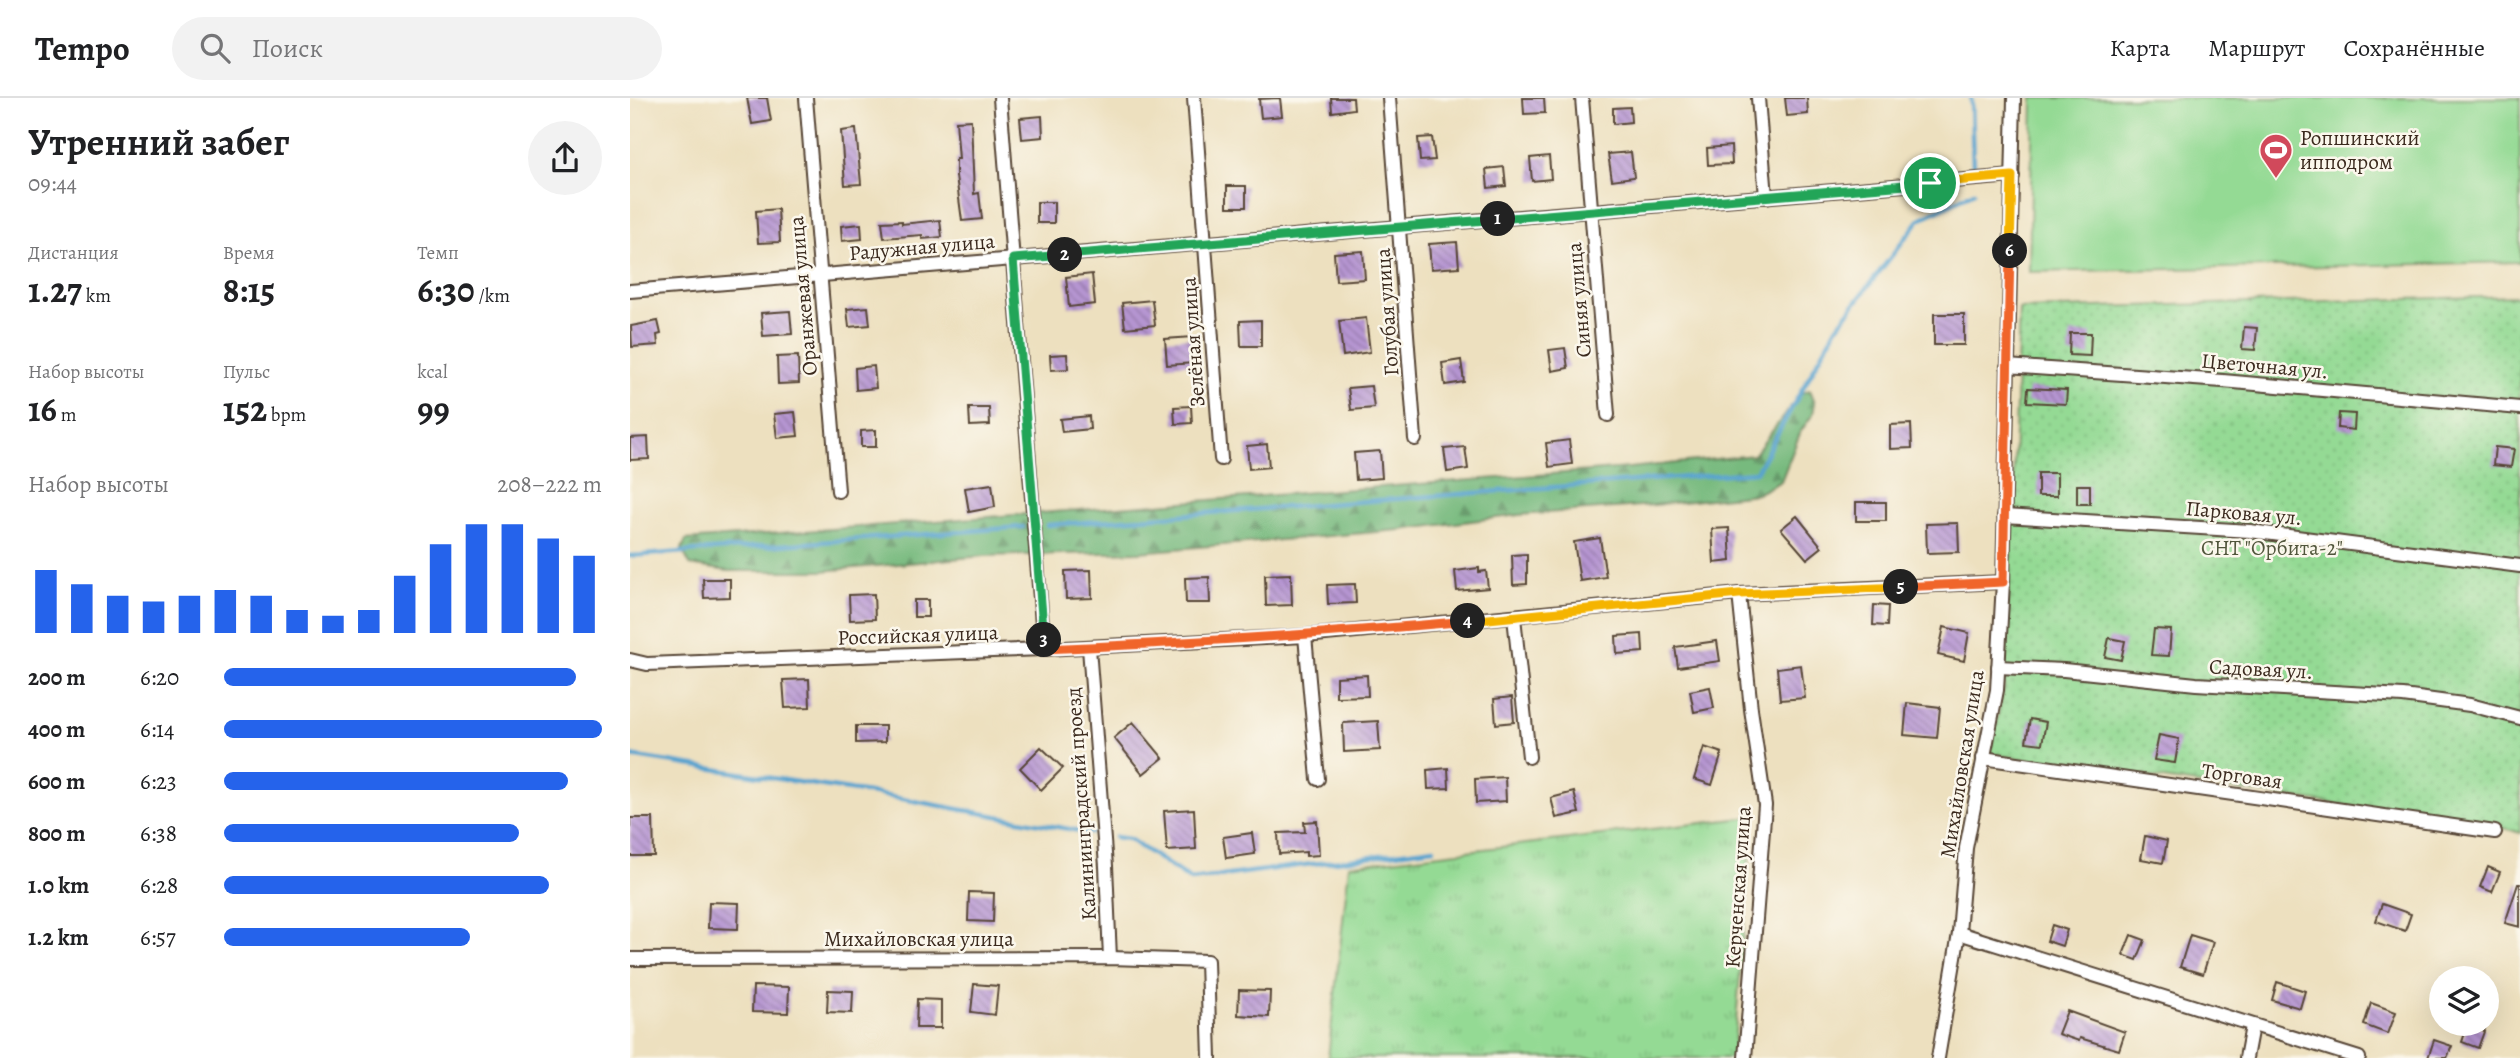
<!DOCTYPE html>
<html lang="ru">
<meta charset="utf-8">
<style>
:root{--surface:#fff;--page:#f2f2f2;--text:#202124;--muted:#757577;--line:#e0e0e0;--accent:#2563eb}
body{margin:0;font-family:Alegreya,serif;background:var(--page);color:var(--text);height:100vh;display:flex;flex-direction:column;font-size:26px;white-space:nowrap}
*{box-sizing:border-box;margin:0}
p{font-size:23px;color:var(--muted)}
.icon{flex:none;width:38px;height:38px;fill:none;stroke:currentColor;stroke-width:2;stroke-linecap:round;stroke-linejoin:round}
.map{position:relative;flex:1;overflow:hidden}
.panel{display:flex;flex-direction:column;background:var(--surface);width:630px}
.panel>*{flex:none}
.tools{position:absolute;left:1799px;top:868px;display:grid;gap:14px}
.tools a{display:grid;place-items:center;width:70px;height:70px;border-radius:50%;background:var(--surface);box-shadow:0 7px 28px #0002;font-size:35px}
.pin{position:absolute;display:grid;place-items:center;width:60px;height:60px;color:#fff;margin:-30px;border:4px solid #fff;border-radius:50%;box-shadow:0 2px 7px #0007}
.km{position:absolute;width:35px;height:35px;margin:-18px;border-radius:50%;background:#222;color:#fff;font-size:19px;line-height:35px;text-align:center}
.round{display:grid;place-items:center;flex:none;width:74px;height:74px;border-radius:37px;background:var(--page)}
.head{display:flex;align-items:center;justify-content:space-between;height:119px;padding:0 28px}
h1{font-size:38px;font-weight:700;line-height:52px}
.figures{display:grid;grid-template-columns:repeat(3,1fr);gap:10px;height:119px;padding:7px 28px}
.figures div{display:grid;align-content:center}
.figures b{font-size:35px;font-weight:700}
.figures small{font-size:19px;font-weight:400}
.figures p{font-size:19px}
.chart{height:196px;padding:14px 28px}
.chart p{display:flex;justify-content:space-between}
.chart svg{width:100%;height:126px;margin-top:7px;stroke:var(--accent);stroke-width:6}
ul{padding:0 28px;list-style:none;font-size:23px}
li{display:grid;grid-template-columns:112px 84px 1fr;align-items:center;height:52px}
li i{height:18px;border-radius:9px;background:var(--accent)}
header{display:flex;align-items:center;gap:42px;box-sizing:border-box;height:98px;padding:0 35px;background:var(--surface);border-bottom:2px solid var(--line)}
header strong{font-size:33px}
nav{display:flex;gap:38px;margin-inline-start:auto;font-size:24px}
.search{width:490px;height:63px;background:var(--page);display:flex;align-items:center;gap:18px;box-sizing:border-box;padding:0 24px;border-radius:38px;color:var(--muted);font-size:26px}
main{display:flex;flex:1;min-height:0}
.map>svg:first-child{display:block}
</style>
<header>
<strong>Tempo</strong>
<div class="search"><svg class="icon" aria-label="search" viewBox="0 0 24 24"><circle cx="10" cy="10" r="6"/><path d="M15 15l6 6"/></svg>Поиск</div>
<nav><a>Карта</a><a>Маршрут</a><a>Сохранённые</a></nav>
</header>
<main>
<section class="panel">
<div class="head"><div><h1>Утренний забег</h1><p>09:44</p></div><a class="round"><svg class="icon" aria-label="share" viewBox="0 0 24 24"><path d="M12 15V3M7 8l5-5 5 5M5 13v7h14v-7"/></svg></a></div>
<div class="figures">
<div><p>Дистанция</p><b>1.27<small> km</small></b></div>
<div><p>Время</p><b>8:15</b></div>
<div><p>Темп</p><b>6:30<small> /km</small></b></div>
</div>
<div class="figures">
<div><p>Набор высоты</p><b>16<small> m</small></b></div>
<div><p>Пульс</p><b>152<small> bpm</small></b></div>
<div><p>kcal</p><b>99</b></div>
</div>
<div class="chart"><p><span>Набор высоты</span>208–222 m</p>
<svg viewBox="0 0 160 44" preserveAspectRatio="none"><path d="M5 44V22M15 44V27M25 44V31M35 44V33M45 44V31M55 44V29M65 44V31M75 44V36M85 44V38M95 44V36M105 44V24M115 44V13M125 44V6M135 44V6M145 44V11M155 44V17"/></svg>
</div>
<ul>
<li><b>200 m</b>6:20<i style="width:93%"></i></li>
<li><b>400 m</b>6:14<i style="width:100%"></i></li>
<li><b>600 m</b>6:23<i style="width:91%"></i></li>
<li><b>800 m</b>6:38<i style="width:78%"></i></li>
<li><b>1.0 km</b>6:28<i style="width:86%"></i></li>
<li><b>1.2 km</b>6:57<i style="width:65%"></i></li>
</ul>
</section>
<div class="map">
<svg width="1890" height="960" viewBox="0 0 1890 960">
<defs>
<pattern id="grass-tufts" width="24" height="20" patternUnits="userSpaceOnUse" patternTransform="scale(1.75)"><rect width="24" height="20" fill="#94da94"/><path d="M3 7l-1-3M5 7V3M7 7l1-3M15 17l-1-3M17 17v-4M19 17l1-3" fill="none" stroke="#80bb7f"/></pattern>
<pattern id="forest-firs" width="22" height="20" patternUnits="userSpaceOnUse" patternTransform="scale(1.75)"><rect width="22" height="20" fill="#77ba7e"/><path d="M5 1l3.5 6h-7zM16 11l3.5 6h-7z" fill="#639767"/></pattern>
<pattern id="garden-dots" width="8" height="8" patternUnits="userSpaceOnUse" patternTransform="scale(1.75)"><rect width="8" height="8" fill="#94da94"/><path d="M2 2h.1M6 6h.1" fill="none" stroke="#80bb7f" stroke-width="1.8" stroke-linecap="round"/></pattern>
<pattern id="building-back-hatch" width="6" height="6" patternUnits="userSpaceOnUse" patternTransform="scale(1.75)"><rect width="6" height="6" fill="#b695d2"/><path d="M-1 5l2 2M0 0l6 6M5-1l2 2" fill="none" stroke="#957aaa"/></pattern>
</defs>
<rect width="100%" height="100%" fill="#fbf7ec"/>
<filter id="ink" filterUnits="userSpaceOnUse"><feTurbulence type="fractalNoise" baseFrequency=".0143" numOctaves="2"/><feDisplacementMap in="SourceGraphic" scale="14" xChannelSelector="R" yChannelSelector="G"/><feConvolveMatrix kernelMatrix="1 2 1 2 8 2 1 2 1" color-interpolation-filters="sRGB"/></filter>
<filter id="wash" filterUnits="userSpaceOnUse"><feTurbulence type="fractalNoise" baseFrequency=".00686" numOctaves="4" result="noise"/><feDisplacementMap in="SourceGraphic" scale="28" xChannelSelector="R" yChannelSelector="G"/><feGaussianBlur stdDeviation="1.57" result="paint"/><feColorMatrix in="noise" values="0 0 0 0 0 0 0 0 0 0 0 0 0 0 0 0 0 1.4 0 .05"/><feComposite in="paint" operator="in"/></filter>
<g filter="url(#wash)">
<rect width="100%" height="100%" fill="#ede0bf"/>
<polygon fill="url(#grass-tufts)" stroke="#688259" stroke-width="2" points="1123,719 1103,960 698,960 719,767"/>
<polygon fill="url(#forest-firs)" stroke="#59724e" stroke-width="2" points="1180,292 1185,304 1183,316 1171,333 1151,383 1127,396 1024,407 889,417 770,432 508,454 354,458 192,473 98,473 60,467 52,451 56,442 999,370 1124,357 1171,295"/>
<polygon fill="#94da94" stroke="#688259" stroke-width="2" points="1403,0 1890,0 1890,164 1399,174"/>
<polygon fill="url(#garden-dots)" stroke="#688259" stroke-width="2" points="1890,198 1890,735 1878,731 1360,656 1374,589 1382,429 1389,211"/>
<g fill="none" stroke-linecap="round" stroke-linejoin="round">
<g stroke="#56a3cf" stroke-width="4.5">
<polyline points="1341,0 1343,69"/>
<polyline points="417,427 1126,374 1207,229 1290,121 1344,94"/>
<polyline points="0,458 393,429"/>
<polyline points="0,658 245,696 461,735"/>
<polyline points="485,739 499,741 561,782 804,750"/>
</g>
</g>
<g id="blocks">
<g fill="url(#building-back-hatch)">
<polygon points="117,0 137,0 141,23 122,26"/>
<polygon points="650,0 652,18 631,20 629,1"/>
<polygon points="701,0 723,0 724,11 702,14"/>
<polygon points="893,0 914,0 915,15 894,16"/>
<polygon points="1155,0 1177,0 1178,16 1157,18"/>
<polygon points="1000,9 1001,24 983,26 983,10"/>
<polygon points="412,18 413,39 392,41 390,20"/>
<polygon points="341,22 344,96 349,95 352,121 332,123 326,78 326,61 329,61 326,23"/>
<polygon points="226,31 231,86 215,87 211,33"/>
<polygon points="802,39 805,62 790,63 788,40"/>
<polygon points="1101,48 1102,66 1078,67 1077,50"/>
<polygon points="1001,54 1004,79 982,82 978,56"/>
<polygon points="919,58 921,81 902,83 900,60"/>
<polygon points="874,69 876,88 858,90 856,71"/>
<rect x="597" y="88" width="19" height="21"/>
<rect x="407" y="104" width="17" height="21"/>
<polygon points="148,111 150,144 128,145 126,113"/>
<polygon points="310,122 312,139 292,141 292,137 254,140 252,124 272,123 272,126"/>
<polygon points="231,126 232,141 212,143 211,128"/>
<polygon points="827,144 829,169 801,171 799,146"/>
<polygon points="733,153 735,181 706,183 704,155"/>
<polygon points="462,176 465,206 439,209 436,179"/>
<polygon points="522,202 525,227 495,230 492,205"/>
<polygon points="238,209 240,227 219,229 217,211"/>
<polygon points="160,213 162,236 133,238 131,215"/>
<rect x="1304" y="216" width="30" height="31"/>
<polygon points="736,220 740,254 713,258 709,223"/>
<polygon points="631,222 631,248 611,248 610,223"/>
<polygon points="28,223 31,236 27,237 28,247 2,249 1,228"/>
<polygon points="1614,229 1627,230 1625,252 1612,251"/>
<polygon points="1440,235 1461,235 1460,258 1439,257"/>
<polygon points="562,239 564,265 537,267 535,241"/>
<polygon points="935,250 938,270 922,273 919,252"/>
<polygon points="437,256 438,271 421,272 420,257"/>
<polygon points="168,258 169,285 148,286 147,259"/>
<polygon points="831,262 834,284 815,287 812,265"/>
<polygon points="244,268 246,290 226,292 225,270"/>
<polygon points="741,288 744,310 721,312 718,290"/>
<polygon points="1398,290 1437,292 1436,306 1397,304"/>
<polygon points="561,308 562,325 545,326 544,309"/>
<polygon points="339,310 359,310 360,327 340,328"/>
<polygon points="165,314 168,338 147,340 144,316"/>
<polygon points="1709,315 1725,316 1724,332 1708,330"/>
<polygon points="459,318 460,331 432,334 430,321"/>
<polygon points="1281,326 1282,350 1260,351 1260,327"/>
<polygon points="246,332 246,349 231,349 231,333"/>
<polygon points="18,339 19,361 0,362 0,340"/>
<polygon points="939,342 942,366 919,369 916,345"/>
<polygon points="637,346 639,369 619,371 617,348"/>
<polygon points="835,349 838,371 817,374 814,351"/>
<polygon points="1865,349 1884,351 1881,369 1863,367"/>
<polygon points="750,353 752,380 726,382 724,355"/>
<rect x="1408" y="375" width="19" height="23"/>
<polygon points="362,386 365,409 339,414 335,390"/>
<rect x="1447" y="387" width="13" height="19"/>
<rect x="1226" y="404" width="30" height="19"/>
<polygon points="1167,418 1192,449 1177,461 1151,431"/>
<polygon points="1328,425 1329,454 1297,455 1296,426"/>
<polygon points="1099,430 1101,463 1084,465 1082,431"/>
<polygon points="970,440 976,479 950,483 944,444"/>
<polygon points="897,456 897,486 883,487 882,457"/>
<polygon points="849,470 849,474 856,473 858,490 827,493 825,473"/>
<polygon points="461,472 462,500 436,501 435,473"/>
<polygon points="661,476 662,507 636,508 635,477"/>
<polygon points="579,479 580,505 556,505 555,480"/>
<polygon points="73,481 100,481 100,499 74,500"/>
<polygon points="725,486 726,505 698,506 697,487"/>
<polygon points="244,496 245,521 220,522 219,497"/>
<rect x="284" y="502" width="14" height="17"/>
<polygon points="1244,507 1258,508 1257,528 1243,527"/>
<polygon points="1314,529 1339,535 1334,563 1308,557"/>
<polygon points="1524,531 1541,532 1539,558 1521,557"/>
<polygon points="1012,536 1013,554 987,556 986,538"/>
<polygon points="1479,540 1495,543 1491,562 1475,559"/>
<polygon points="1087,543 1090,563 1048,569 1045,549"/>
<polygon points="1171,567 1175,600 1150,602 1147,570"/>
<polygon points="737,577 738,598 706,599 706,579"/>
<polygon points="179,581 180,609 155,610 153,582"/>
<polygon points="1080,589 1084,610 1064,614 1060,593"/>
<polygon points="882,599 884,624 866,626 864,601"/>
<polygon points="1277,605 1310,609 1307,640 1274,637"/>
<polygon points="1400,621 1416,624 1412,646 1396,644"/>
<polygon points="748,623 750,652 714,654 713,625"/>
<polygon points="503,624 533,660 513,676 484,640"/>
<polygon points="226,628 255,628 255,644 226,645"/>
<polygon points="1529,637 1549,641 1545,665 1524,662"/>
<polygon points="411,649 433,670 411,692 390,670"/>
<polygon points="1074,649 1092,655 1082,687 1064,681"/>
<polygon points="818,670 819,690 798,691 797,672"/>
<polygon points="875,679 876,703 846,705 845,681"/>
<polygon points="944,694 949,715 926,720 921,700"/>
<polygon points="564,711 566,751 537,753 534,713"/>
<polygon points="0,720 23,720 24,758 0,758"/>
<polygon points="687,723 689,757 676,758 676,754 649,756 648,735 675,734 674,724"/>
<polygon points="622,735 625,756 596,760 593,739"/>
<polygon points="1515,738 1537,743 1533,765 1511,761"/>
<polygon points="1858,769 1870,774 1862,794 1850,789"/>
<polygon points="1888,786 1890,786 1890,829 1875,825"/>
<polygon points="339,794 364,795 363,824 338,823"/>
<polygon points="79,804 109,805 108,831 78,830"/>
<polygon points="1752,806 1781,816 1775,833 1746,823"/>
<polygon points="1422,827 1437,832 1432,848 1417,843"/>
<polygon points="1501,837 1515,842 1507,862 1493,857"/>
<polygon points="1560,837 1583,844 1573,876 1550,869"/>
<polygon points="1647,884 1675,893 1670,910 1642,902"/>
<polygon points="344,886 368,888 365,917 341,914"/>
<polygon points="123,888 159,889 158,915 122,914"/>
<polygon points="198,892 223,893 222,915 197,914"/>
<polygon points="609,892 640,893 639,919 608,917"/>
<polygon points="287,901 311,902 311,930 286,930"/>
<polygon points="1741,905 1766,914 1758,936 1734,927"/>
<polygon points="1437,913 1495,934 1489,952 1450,940 1449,943 1428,936"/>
<polygon points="1838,926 1855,931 1848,950 1832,944"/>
<polygon points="1804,942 1822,948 1817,960 1798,960"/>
</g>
</g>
</g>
<g filter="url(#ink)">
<use href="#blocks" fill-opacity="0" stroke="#564536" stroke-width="2"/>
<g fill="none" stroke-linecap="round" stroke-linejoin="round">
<defs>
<g id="street">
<polyline points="176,0 208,393"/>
<polyline points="370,0 414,551"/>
<polyline points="564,0 591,361"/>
<polyline points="759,0 785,341"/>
<polyline points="952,0 978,317"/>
<polyline points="1128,0 1136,99"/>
<polyline points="0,193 1383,78"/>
<polyline points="1377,268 1593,283 1890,310"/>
<polyline points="1374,418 1620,433 1890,468"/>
<polyline points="1109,496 1121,611 1135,707 1115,960"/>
<polyline points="884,519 899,659"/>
<polyline points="675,538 688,681"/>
<polyline points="459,550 476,768 480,860"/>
<polyline points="0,562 17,566 414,551 675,538 1109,496 1373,484"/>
<polyline points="1368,569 1434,572 1566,586 1773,598 1840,607 1890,620"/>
<polyline points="1353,660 1865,734"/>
<polyline points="1329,835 1729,960"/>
<polyline points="0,861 480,860 577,863 580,960"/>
<polyline points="1308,960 1329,835 1336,750 1367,592 1373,484 1384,0"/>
<polyline points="1616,960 1622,928"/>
</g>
</defs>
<use href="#street" stroke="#564536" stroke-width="16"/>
<use href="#street" stroke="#fff" stroke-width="12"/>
</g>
</g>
<g fill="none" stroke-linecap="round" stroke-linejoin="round" filter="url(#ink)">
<defs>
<polyline id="split-1" points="868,121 1300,85"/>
<polyline id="split-2" points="435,157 868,121"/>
<polyline id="split-3" points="414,542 383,161 435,157"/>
<path id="split-4" d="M 414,542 L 414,551 C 556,545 697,536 838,523"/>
<polyline id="split-5" points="838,523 1109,496 1271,489"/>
<polyline id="split-6" points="1271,489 1373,484 1380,153"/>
<polyline id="split-7" points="1300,85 1382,78 1380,153"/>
</defs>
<use href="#split-1" stroke="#fff" stroke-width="14"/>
<use href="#split-2" stroke="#fff" stroke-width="14"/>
<use href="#split-3" stroke="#fff" stroke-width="14"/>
<use href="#split-4" stroke="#fff" stroke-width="14"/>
<use href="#split-5" stroke="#fff" stroke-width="14"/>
<use href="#split-6" stroke="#fff" stroke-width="14"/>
<use href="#split-7" stroke="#fff" stroke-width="14"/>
<use href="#split-1" stroke="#22a559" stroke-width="9"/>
<use href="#split-2" stroke="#22a559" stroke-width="9"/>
<use href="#split-3" stroke="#22a559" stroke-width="9"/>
<use href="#split-4" stroke="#f0652b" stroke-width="9"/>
<use href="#split-5" stroke="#f5b400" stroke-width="9"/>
<use href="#split-6" stroke="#f0652b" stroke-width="9"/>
<use href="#split-7" stroke="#f5b400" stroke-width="9"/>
</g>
<defs>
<symbol id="stadium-pin" viewBox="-11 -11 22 30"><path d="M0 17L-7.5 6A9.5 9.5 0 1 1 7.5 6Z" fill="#d1495b" stroke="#fbf7ec"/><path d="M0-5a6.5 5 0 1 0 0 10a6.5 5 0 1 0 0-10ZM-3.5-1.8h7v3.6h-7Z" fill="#fff"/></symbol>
</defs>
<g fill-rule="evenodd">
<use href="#stadium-pin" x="1627" y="33" width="38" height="52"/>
</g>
<g text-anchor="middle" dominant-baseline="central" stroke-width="5" stroke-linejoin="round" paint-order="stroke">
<g font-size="21" fill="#3b2a1e" stroke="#fbf7ec" text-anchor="start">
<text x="1670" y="40">Ропшинский<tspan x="1670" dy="24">ипподром</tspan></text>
</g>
<g font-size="21" fill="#3b2a1e" stroke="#fbf7ec">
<text transform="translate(292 149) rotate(-5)">Радужная улица</text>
<text transform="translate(173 198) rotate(-95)">Оранжевая улица</text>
<text transform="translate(949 202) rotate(-95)">Синяя улица</text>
<text transform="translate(757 214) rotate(-94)">Голубая улица</text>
<text transform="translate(563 244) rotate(-94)">Зелёная улица</text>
<text transform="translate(1635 268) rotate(5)">Цветочная ул.</text>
<text transform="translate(1614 415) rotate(5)">Парковая ул.</text>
<text transform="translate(288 537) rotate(-2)">Российская улица</text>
<text transform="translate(1631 571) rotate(3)">Садовая ул.</text>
<text transform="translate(1332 666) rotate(-81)">Михайловская улица</text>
<text transform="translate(1612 678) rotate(8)">Торговая</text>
<text transform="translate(451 706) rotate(-94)">Калининградский проезд</text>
<text transform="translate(1108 789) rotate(-86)">Керченская улица</text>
<text x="289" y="841">Михайловская улица</text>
</g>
<g font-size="21" fill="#51563c" stroke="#fbf7ec">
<text x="1642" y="450">СНТ "Орбита-2"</text>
</g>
</g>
</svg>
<div class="tools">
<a><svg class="icon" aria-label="layers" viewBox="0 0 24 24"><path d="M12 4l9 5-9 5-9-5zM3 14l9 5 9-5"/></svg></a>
</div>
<div class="pin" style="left:1300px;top:85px;background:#1e9e55"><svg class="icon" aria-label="arrive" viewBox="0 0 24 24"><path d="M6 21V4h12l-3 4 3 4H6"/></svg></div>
<b class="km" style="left:868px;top:121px">1</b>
<b class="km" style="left:435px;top:157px">2</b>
<b class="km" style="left:414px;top:542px">3</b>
<b class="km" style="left:838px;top:523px">4</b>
<b class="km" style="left:1271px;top:489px">5</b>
<b class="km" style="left:1380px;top:153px">6</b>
</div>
</main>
